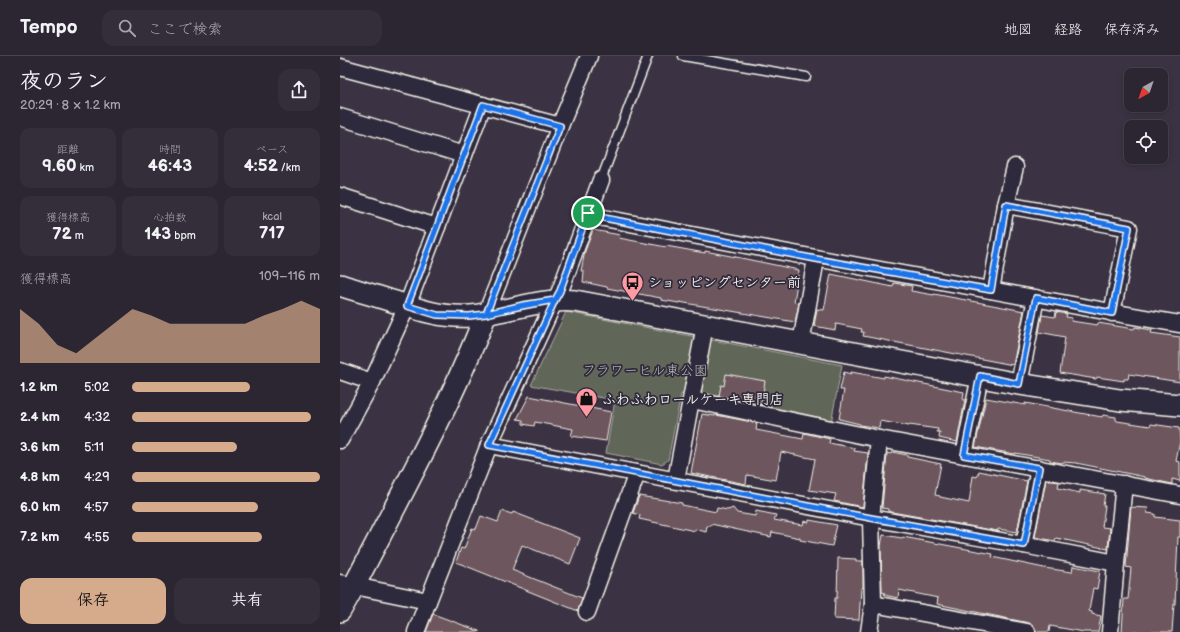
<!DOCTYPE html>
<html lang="ja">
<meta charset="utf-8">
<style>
:root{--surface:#2c2632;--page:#342e3a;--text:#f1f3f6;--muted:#a6a5ac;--line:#48434d;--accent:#d6ab8b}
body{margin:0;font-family:"Balsamiq Sans","Klee One",sans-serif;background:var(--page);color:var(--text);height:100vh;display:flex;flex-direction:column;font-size:15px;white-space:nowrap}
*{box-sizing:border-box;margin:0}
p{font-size:13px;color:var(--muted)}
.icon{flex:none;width:22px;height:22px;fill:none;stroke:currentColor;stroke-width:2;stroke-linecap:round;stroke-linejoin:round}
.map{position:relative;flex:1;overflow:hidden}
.details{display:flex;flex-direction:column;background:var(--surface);width:340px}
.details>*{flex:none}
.needle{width:26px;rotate:220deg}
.buttons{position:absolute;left:784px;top:12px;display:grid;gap:8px}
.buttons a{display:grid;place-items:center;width:44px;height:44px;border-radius:8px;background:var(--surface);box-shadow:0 2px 6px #0003,0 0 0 1px var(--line);font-size:20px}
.pin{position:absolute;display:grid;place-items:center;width:34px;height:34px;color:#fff;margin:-17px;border:2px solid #fff;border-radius:50%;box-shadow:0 1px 4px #0007}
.round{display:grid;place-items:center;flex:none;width:42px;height:42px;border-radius:12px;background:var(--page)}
.summary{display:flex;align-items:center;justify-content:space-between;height:68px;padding:0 20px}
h1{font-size:22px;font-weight:700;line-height:30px}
.figures{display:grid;grid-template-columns:repeat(3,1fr);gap:6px;height:68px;padding:4px 20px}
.figures div{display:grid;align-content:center;border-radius:10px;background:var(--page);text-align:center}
.figures b{font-size:17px;font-weight:700}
.figures small{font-size:11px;font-weight:400}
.figures p{font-size:11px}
.chart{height:112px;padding:8px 20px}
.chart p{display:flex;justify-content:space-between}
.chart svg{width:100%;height:72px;margin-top:4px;fill:var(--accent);opacity:.7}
.button{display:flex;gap:8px;margin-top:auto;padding:8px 20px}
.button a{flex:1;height:46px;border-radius:12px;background:var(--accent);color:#111;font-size:16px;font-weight:700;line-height:46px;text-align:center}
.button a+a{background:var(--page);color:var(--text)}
ul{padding:0 20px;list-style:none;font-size:13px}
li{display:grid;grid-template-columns:64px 48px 1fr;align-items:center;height:30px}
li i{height:10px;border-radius:5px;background:var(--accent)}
header{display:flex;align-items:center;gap:24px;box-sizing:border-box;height:56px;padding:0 20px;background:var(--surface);border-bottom:1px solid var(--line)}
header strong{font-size:19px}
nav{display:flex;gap:22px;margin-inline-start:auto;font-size:14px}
.search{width:280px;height:36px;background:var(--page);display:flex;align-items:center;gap:10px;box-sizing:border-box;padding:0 14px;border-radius:12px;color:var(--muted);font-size:15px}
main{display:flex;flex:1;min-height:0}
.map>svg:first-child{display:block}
</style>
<header>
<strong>Tempo</strong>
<div class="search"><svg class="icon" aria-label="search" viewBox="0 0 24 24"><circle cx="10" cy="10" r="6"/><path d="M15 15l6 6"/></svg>ここで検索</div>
<nav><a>地図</a><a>経路</a><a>保存済み</a></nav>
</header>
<main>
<section class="details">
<div class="summary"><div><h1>夜のラン</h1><p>20:29 · 8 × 1.2 km</p></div><a class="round"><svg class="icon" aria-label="share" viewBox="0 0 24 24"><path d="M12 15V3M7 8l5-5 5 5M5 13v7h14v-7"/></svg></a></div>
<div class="figures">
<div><p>距離</p><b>9.60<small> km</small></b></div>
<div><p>時間</p><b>46:43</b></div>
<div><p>ペース</p><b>4:52<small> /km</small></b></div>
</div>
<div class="figures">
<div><p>獲得標高</p><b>72<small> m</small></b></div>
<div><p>心拍数</p><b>143<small> bpm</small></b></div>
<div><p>kcal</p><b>717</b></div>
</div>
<div class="chart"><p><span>獲得標高</span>109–116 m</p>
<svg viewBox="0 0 160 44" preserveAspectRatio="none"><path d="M0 44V11L10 20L20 33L30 38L40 29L50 20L60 11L70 15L80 20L90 20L100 20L110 20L120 20L130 15L140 11L150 6L160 11V44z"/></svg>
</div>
<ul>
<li><b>1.2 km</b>5:02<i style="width:63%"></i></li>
<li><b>2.4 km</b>4:32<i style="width:95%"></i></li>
<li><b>3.6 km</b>5:11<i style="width:56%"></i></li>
<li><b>4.8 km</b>4:29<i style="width:100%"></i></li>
<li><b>6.0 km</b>4:57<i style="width:67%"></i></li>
<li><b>7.2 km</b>4:55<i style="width:69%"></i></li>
</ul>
<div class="button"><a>保存</a><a>共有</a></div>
</section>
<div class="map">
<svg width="840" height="576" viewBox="0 0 840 576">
<rect width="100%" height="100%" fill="#3b3343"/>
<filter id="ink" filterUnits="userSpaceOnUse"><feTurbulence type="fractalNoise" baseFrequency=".025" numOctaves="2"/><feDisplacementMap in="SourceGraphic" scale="8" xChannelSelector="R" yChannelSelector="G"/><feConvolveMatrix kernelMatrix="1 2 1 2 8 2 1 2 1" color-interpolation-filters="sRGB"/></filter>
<g filter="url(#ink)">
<polygon fill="#606659" stroke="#aaaca0" points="226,256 502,309 491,367 341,338 328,404 322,408 266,397 275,344 191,329"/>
<g fill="#6d565d" stroke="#f4f1e8">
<polygon points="253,174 280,179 279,182 326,191 326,190 365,197 365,195 401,202 459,214 454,246 459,247 455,266 339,246 339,247 321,244 321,242 267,232 267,231 243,226 244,215 241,215 245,195"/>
<polygon points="491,218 553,231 554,227 572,230 571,235 594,239 594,238 684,255 673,309 523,280 524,276 521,276 522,273 496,268 495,274 474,270 477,253 484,254"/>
<polygon points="716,256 727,258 726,261 732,262 731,265 757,269 758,267 794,273 795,271 812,274 811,277 840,281 840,326 789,318 788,323 784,323 784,325 757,321 756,323 720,317 725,281 699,276 702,259 715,261"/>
<polygon points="504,316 511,318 511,316 544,322 544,320 624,336 623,343 625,344 617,386 599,382 600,376 597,376 598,373 569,369 569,370 540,365 539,372 520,369 520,368 499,363 504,334 500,334"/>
<polygon points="386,318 425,325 421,349 379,340 381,329 384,330"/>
<polygon points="189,340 271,356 266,385 231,380 233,373 195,366 194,370 183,368 183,364 177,363"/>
<polygon points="646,342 685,349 685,347 762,361 763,359 776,361 776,364 777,365 810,370 811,368 839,372 840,385 836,405 840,406 840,425 832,423 832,428 805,422 805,421 736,407 723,406 722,407 710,405 710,403 675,397 675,398 635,391"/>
<polygon points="362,358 375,360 376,359 417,367 416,374 463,383 464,377 490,383 489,387 515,392 514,395 528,397 523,451 494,445 496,438 469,434 475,403 441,396 436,424 407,419 406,428 351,417"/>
<polygon points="552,396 567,399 567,401 601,408 595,439 600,440 600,441 629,447 633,420 637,421 639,415 687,425 677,476 658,473 657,475 591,463 552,456 548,455 548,453 542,452 547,397 551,398"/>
<polygon points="706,424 719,426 718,432 740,437 740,434 765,438 763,450 765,450 762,471 770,472 768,493 716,482 715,485 695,481"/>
<polygon points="299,440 342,447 342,449 376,456 377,452 388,454 393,452 397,457 415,460 416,455 436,459 434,464 463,469 464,465 469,466 469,464 497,469 492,490 460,484 460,482 432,476 431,481 371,468 371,470 367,470 366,476 355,473 355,475 299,463 300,459 293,457"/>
<polygon points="791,451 808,452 807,457 815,458 815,461 840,464 840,481 838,481 835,548 834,548 832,576 782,576 784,543 788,543 791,512 786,511"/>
<polygon points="162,455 172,458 173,456 240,482 230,508 182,489 172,514 242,542 238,555 116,506 121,492 124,493 132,472 136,473 141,460 158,466"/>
<polygon points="543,479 562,482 563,481 653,498 652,501 704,512 732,516 733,510 760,515 757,533 753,532 749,555 752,556 752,558 761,560 758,576 744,576 710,570 709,576 696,576 693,569 689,567 597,548 598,542 559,534 558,542 544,539 545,537 542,536 541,490"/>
<polygon points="498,502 516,503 516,505 523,505 523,532 521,532 519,564 494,563 495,542 497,542"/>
<polygon points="93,558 139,575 139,576 86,576"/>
</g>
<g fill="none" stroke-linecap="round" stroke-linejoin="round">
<defs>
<g id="service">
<polyline points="343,0 466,21"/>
<polyline points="261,124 308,0"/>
</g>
<g id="minor">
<polyline points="0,11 220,70"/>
<polyline points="0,61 124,99"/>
<polyline points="0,140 97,171"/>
<polyline points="666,149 789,172 772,257"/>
<path d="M 248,157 L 264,162 C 407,190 550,216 694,242 C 743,251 791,260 840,268"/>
<polyline points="651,234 666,149 675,111"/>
<polyline points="146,258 220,70 249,0"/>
<polyline points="461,287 476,203"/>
<polyline points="0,315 32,326"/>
<polyline points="679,328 696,242"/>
<polyline points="352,344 539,383 840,439"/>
<polyline points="0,384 32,326 67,250 143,49"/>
<polyline points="149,389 531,462 684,489 776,507"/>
<polyline points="624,399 640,320"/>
<polyline points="336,424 365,269"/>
<polyline points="684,489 699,412"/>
<polyline points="0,527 88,545"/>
<polyline points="533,548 687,576"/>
<polyline points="247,556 297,417"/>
<polyline points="76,576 149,389 210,255 220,235 261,124"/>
<polyline points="529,576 533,548 531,462 539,383"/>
<polyline points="770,576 776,507 784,428"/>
</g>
<g id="tertiary">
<path d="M 0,229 C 18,235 37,240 55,246 C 79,254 104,262 130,260 C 165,257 198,242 235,245 L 679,328 L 780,344 L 840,349"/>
<path d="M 0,555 L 14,530 C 60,441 109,352 146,258"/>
</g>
</defs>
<use href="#service" stroke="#f4f1e8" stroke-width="11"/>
<use href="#minor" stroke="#f4f1e8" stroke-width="19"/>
<use href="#tertiary" stroke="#f4f1e8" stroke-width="24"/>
<use href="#service" stroke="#2f2a3d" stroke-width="8"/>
<use href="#minor" stroke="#2f2a3d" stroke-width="16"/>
<use href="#tertiary" stroke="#2f2a3d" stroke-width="21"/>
</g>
</g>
<g fill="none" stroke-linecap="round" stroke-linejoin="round" filter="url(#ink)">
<defs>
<path id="route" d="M 248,157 L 220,235 L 215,244 L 183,249 L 146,258 L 129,260 L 97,259 L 67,250 L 143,49 L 220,70 L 146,258 C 169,252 192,248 215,244 L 149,389 L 531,462 L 684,489 L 699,412 L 624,399 L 640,320 L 679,328 L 696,242 L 772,257 L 789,172 L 666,149 L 651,234 L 476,203 L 264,162 L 248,157"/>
</defs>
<use href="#route" stroke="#fff" stroke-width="8"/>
<use href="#route" stroke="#1a73e8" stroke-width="5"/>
</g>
<defs>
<symbol id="bus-pin" viewBox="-11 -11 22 30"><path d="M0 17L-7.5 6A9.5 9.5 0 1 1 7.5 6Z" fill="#ff9aa2" stroke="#2f2a3d"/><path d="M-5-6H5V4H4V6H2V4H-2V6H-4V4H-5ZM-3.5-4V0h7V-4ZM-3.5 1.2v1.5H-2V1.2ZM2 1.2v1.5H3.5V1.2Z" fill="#111"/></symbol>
<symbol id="shop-pin" viewBox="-11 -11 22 30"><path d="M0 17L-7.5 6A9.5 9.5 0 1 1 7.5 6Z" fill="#ff9aa2" stroke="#2f2a3d"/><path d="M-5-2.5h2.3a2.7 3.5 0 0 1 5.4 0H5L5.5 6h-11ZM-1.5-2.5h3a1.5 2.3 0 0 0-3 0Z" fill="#111"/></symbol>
</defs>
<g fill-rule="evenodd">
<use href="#bus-pin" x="280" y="214" width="25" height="34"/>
<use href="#shop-pin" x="234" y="330" width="25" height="34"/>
</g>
<g text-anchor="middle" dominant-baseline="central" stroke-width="3.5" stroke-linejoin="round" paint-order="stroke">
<g font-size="14" font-weight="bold" fill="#f4f1e8" stroke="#2f2a3d" text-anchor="start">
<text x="308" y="226">ショッピングセンター前</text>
<text x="262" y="343">ふわふわロールケーキ専門店</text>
</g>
<g font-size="14" fill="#b9b9af" stroke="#2f2a3d">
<text x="305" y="314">フラワーヒル東公園</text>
</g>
</g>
</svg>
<div class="buttons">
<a><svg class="needle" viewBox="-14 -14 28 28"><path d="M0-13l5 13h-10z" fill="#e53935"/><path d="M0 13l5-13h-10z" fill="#a6a5ac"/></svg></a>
<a><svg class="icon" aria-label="locate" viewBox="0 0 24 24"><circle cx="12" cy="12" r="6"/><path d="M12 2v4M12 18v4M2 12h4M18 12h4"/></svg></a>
</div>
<div class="pin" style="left:248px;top:157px;background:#1e9e55"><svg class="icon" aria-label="arrive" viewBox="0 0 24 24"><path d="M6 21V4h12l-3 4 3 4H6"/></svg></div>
</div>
</main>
